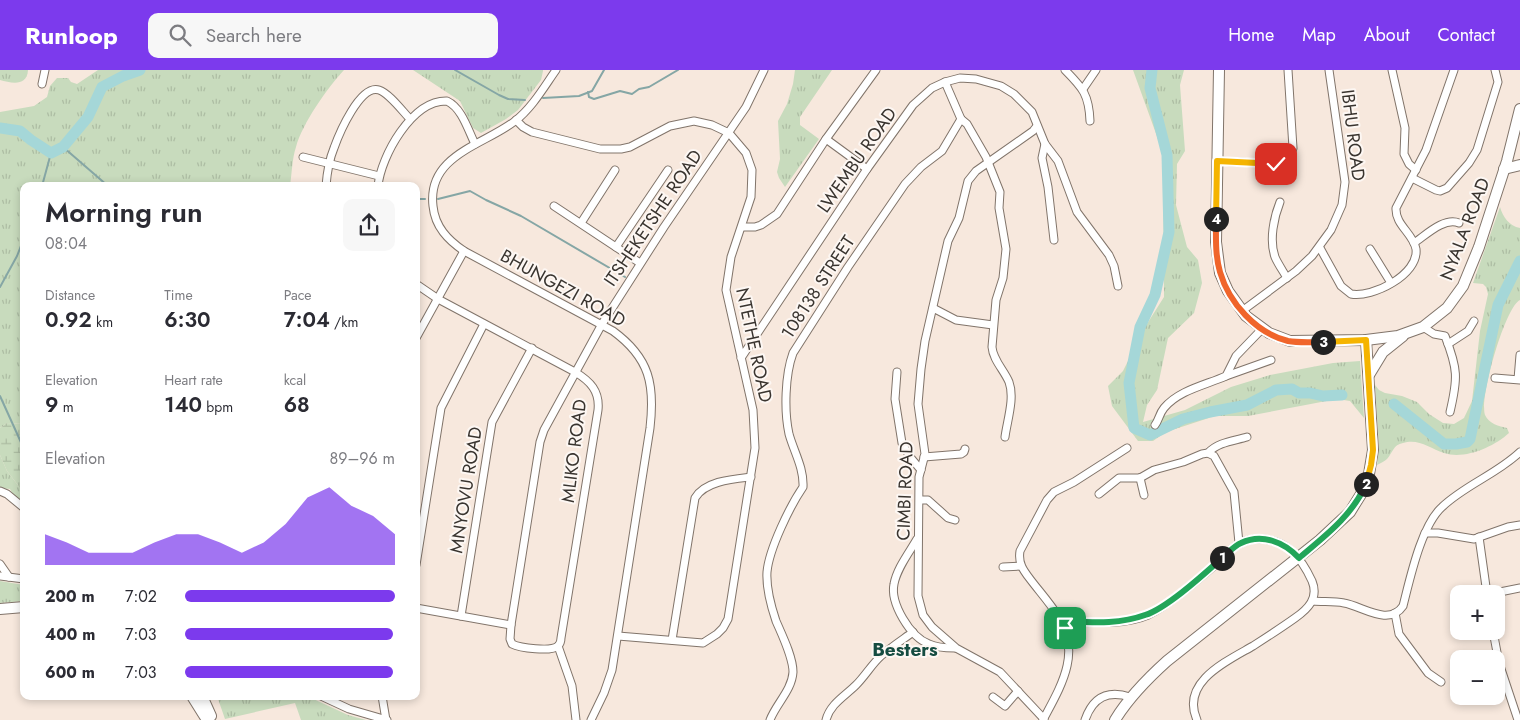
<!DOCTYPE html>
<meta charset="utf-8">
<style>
:root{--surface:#fff;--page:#f7f7f7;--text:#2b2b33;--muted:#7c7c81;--accent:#7c3aed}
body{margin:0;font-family:Jost,sans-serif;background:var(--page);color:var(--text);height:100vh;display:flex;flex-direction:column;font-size:19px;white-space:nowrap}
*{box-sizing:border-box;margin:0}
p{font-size:16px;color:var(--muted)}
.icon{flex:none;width:28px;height:28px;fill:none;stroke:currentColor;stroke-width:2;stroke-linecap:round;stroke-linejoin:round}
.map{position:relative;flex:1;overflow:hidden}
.sheet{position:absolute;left:20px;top:112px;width:400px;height:518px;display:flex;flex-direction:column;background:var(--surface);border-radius:10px;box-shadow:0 2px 8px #0003}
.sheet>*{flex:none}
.fabs{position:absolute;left:1450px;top:515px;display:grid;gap:10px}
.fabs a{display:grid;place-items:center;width:55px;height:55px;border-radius:10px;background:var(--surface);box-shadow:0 2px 8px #0003;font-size:25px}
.pin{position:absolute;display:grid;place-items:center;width:42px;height:42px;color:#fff;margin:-21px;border-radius:10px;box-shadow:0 2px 8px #0006}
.km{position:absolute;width:25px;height:25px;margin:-12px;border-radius:50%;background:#222;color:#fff;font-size:14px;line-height:25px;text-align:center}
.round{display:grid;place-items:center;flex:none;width:52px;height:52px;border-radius:10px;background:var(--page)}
.overview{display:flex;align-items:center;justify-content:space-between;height:85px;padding:0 25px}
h1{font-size:28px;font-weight:600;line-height:38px}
.figures{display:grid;grid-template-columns:repeat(3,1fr);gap:8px;height:85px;padding:5px 25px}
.figures div{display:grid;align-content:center}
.figures b{font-size:21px;font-weight:600}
.figures small{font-size:14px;font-weight:400}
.figures p{font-size:14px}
.chart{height:140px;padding:10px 25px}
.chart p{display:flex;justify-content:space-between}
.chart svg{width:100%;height:90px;margin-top:5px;fill:var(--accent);opacity:.7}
ul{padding:0 25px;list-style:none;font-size:16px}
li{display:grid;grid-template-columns:80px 60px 1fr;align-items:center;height:38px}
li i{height:12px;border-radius:6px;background:var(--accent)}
header{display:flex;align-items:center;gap:30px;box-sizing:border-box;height:70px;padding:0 25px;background:var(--accent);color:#fff}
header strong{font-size:24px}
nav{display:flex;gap:28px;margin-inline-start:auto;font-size:18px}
.search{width:350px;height:45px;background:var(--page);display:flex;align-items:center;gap:12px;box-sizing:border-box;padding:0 18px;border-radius:10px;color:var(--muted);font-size:19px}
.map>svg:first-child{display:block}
</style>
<header>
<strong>Runloop</strong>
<div class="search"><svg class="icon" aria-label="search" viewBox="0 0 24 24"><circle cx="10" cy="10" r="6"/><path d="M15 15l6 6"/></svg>Search here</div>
<nav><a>Home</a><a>Map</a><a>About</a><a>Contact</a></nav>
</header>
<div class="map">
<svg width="1520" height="650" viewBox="0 0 1520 650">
<defs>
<pattern id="grass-tufts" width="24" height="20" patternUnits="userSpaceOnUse" patternTransform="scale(1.25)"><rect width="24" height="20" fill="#c8dbbd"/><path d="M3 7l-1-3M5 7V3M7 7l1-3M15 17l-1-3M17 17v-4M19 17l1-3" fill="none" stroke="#adbda3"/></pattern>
<pattern id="wetland-marsh" width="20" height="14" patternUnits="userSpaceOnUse" patternTransform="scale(1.25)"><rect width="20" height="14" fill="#c8dbbd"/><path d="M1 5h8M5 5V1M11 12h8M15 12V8" fill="none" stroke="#adbda3"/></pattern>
</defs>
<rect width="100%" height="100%" fill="#f7e8dd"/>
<g fill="url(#grass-tufts)">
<path d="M 0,0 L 28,0 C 27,17 11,13 0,10 Z"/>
<path d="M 98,0 L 344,0 C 328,17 302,54 296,77 C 292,89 292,103 290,116 L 24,116 L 24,354 L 7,353 L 0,358 L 0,42 L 34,36 L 47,27 L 50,16 L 57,8 L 68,8 L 71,12 L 77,14 Z"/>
<polygon points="413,0 543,0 543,1 541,10 518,40 506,49 481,63 473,58 460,31"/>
<polygon points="795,0 832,0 800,47 800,55 819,69 785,117 779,108 777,102 780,89 778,51 787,34 793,14"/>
<polygon points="1133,0 1184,0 1180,15 1185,81 1177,94 1176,135 1187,177 1198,190 1202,213 1194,243 1168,268 1157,320 1147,335 1143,352 1185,340 1231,317 1270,305 1333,293 1360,291 1364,348 1350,331 1337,329 1248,346 1215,346 1166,362 1153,371 1138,371 1112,336 1108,316 1123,301 1145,257 1164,227 1163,83"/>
<path d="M 1500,137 C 1503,147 1509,156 1520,158 L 1520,230 C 1505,237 1479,329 1485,345 C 1489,354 1499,356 1507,358 L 1509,363 C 1494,377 1464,390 1444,383 C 1430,378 1418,368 1403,373 C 1393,375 1393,382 1387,389 C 1385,391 1381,393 1377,395 L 1379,378 L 1375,315 L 1379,320 L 1385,323 L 1402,326 L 1417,332 L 1429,344 L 1443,353 L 1454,354 L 1464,348 L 1472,331 L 1480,261 L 1488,224 L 1486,217 L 1483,214 L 1473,213 Z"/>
<polygon points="0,385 7,401 24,423 24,436 12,423 10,419 0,418"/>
<polygon points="0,511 24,515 24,531 0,533"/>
<polygon points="217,626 307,626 348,645 366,650 301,650 295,633 225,649"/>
</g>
<polygon fill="url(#wetland-marsh)" points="7,353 24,354 24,423 7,401 0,385 0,358"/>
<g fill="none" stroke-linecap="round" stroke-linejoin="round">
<g stroke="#85a6a5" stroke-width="2">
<polyline points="455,0 499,25 508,29 525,30"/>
<polyline points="588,22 589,27 594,29 620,21 632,24 639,19 649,17 678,0"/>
<polyline points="543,28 579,26 592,21 604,0"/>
<polyline points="63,77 108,116"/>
<polyline points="42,116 51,83"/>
<polyline points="416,129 425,129"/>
<polyline points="438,129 470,121 486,130 521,146 625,207"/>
<polyline points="0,217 17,186 24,168"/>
<polyline points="0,326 24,379"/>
</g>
<g stroke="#a5d7d8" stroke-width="11">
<polyline points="1152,0 1150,18 1167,85 1169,162 1155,225 1140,257 1129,313 1134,358 1150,365 1183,349 1210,342 1247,335 1276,320 1292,319 1299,323 1310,323 1323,326 1342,325"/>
<polyline points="0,58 20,61 31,70 51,83 63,77 88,47 102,17 123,6 140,0"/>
<polyline points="1394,334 1444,374 1456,374 1467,372 1470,369 1498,235 1520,191"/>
</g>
<defs>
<g id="street">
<path d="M 556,0 C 544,17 532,38 515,51 C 484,75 427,85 433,136 C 435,157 448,170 464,181 L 613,261 C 650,288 655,315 650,358 L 612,600 L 604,623 L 591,650"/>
<path d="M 1065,0 C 1083,18 1089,25 1090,51"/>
<polyline points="1392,0 1405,58 1404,84 1409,94 1416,100"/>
<polyline points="42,14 45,0"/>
<polyline points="1083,19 1096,0"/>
<path d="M 961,49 L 967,54 L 986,87 L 1000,122 L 999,138 L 1006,179 L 1003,208 L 996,230 L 992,277 C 993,290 1004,300 1009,312 C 1015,328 1007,351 1005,367"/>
<polyline points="516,50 523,57 532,62 600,79 621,79 630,77 670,56 694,51 712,55 729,63 746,83 752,100 751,127 731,187 726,220 753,340 755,378 728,549 723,558 717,564 703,573 618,566"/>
<polyline points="1037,56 1033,61 976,101 968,111 959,148 948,171 925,271 921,299 918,334 925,384 919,407 918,526 923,545 932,557 956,578 1000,602 1044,649"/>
<polyline points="826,69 867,99"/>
<polyline points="1045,74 1042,88 1048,117 1054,170"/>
<polyline points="303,87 379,106"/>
<path d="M 1217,91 L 1277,94 C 1286,93 1291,88 1293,78 L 1288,0"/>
<polyline points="1412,108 1436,120 1440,121 1447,118 1469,93 1477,80 1498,12 1495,0"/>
<path d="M 326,116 C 327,103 329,90 334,78 C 339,64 360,14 379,20 C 389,23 403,42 410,49"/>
<path d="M 378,116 C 381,86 412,30 447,31 C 462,38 468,60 475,74"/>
<path d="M 1280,132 C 1274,147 1269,170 1275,187 C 1278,194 1283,201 1287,208"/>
<polyline points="554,136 640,193"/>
<polyline points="581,153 615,100"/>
<polyline points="742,157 755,157 761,155 777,144 826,69 876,0"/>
<path d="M 1414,173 C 1426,165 1444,147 1459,153"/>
<polyline points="616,177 668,100"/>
<path d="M 1320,178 L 1341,216 L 1351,224 C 1372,228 1419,205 1416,179 C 1413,163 1395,155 1396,138 L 1426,80 L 1454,0"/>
<polyline points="1370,179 1391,213"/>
<path d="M 416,214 L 438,229 L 575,302 C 590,311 600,321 598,340 L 561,568 C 561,571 560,574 558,576 C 551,582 520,578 512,574 L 510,569 L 511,555 L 540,372 L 544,360 L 602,254 L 664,157 L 746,37 L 764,0"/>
<polyline points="933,238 956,250 993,255"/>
<polyline points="1242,241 1296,201 1312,186 1331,160 1342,135 1345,112 1329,0"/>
<path d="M 1423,257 L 1434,264 L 1445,266 C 1458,299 1458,308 1450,342"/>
<polyline points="416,268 464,181"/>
<polyline points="1448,274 1468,261 1474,251"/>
<polyline points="741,288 867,99 913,35 932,18 945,12 960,8 976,9 1001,16 1014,24 1032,42 1045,74 1058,91 1077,142 1109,185 1114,196 1118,216"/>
<polyline points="897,302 895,329 902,373 910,387 921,400"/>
<polyline points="1226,306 1271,290"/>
<polyline points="1495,308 1520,310"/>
<polyline points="1518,309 1520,285"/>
<path d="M 1155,355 C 1159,350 1159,344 1164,338 C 1179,320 1206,315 1226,306 L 1236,286 L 1262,259"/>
<path d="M 1208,383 C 1218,372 1234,371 1247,367"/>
<polyline points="924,387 961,384 964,382 965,379"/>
<polyline points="1140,408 1154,400 1183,392 1202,384 1208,383 1214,386 1234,422 1239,473"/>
<polyline points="1140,408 1144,425"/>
<polyline points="0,421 7,424 24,438"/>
<polyline points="1099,424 1119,408 1140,408"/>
<polyline points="920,430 928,430 948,448 955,450"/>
<polyline points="1425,463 1438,463 1474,469 1508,457 1520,455"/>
<polyline points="1479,467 1487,524"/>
<path d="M 917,469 C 909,483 897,498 894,514 C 890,533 910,567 929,574 C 937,578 947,578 955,578"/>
<polyline points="0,494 9,507"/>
<polyline points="416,495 441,338 484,254"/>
<polyline points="1003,497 1021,496"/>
<polyline points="0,506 24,509"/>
<polyline points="1490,524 1520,518"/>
<path d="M 1313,531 C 1323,532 1334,531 1344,533 C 1362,536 1389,557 1403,536 C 1410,509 1421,456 1442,437 C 1465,415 1497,404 1520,382"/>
<polyline points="416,538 511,555"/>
<polyline points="1395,543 1399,564 1428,603 1441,612"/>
<polyline points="461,546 492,352 532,278"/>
<path d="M 1061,551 C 1089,552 1122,556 1148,545 C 1170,534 1196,511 1215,495 C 1223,488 1231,477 1241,473 C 1246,470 1253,469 1259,469 C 1286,469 1301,487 1312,511 C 1319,528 1308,539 1295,548 C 1281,558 1267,567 1253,576 C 1227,591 1180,612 1197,650"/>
<polyline points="1493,561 1499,593 1518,650"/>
<path d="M 672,570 L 695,428 C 705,411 733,409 751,407"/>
<polyline points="558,576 572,616 576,650"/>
<polyline points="321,626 349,639 387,650"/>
<polyline points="382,626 386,650"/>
<polyline points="993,627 1005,636 1018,621"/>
<path d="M 770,650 C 776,634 792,620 793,602 C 793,587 782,565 776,551 C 771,536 766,518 767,502 C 769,479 790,436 803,417 C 804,398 794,382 789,364 C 784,341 785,305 793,283 L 848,197 L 905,114 L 921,97 L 942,81 L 961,49 L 945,12"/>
<path d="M 826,650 C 830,634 845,626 856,615 C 865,606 872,594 881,586 C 891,577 902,570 913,562"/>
<path d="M 1043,650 C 1061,616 1082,583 1058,546 C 1050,533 1039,521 1030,509 C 1023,500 1018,493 1020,481 L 1047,430 L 1054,422 L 1074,412 L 1127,378"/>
<path d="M 1085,650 C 1093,627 1108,620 1130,627"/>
</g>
<g id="secondary">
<polyline points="1219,0 1216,172 1220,203 1228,221 1246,246 1269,263 1290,271 1366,270 1398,266 1423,257 1447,238 1463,216 1479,177 1507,91 1520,39"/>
<polyline points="1504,99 1520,95"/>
<polyline points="1369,305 1383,282 1403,266"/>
<polyline points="0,539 24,537"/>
<polyline points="192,626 207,650"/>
<polyline points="202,626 211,646"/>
<path d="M 1115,650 C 1129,627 1147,609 1167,591 L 1320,470 L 1350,442 L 1363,421 L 1369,404 L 1373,380 L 1366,270"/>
</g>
</defs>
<use href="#street" stroke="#81746a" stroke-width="9"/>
<use href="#secondary" stroke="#81746a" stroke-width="12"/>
<use href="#street" stroke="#fff" stroke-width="7"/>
<use href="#secondary" stroke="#fff" stroke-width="10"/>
</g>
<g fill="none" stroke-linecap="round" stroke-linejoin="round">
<defs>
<path id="split-1" d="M 1065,558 L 1061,551 C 1089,552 1118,555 1145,545 C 1167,538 1204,504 1222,488"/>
<path id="split-2" d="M 1222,488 C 1228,483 1234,476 1241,473 C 1262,463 1284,472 1299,488 C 1325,466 1352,446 1366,414"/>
<polyline id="split-3" points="1323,272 1366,270 1373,380 1371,395 1366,414"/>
<path id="split-4" d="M 1216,149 C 1216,167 1215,185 1220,202 C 1229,233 1256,263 1288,271 C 1299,273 1311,272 1323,272"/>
<polyline id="split-5" points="1216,149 1217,91 1276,94"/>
</defs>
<use href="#split-1" stroke="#fff" stroke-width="10"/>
<use href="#split-2" stroke="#fff" stroke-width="10"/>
<use href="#split-3" stroke="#fff" stroke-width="10"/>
<use href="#split-4" stroke="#fff" stroke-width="10"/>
<use href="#split-5" stroke="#fff" stroke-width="10"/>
<use href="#split-1" stroke="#22a559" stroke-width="6"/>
<use href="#split-2" stroke="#22a559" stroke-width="6"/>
<use href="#split-3" stroke="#f5b400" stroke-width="6"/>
<use href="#split-4" stroke="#f0652b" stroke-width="6"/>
<use href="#split-5" stroke="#f5b400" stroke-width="6"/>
</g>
<g text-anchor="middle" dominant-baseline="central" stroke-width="4" stroke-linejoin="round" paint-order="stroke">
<g font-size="18" fill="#39342f" stroke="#fdf7f3">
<text transform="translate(1353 65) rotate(83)">IBHU ROAD</text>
<text transform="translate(857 90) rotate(-55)">LWEMBU ROAD</text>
<text transform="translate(653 148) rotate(-56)">ITSHEKETSHE ROAD</text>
<text transform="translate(1465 159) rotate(-69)">NYALA ROAD</text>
<text transform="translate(818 217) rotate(-57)">108138 STREET</text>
<text transform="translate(563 218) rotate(29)">BHUNGEZI ROAD</text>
<text transform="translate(754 275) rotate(78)">NTETHE ROAD</text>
<text transform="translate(574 381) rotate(-83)">MLIKO ROAD</text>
<text transform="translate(466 420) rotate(-81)">MNYOVU ROAD</text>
<text transform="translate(905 421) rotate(-88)">CIMBI ROAD</text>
</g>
<g font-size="19" font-weight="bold" fill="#154c41" stroke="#fdf7f3">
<text x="905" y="579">Besters</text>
</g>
</g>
</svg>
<div class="fabs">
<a>+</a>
<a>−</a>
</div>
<div class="pin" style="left:1065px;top:558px;background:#1e9e55"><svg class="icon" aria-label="arrive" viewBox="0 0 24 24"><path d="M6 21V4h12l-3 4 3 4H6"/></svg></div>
<div class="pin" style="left:1276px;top:94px;background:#d93025"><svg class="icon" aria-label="check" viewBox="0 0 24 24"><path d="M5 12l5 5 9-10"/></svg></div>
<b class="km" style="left:1222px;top:488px">1</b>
<b class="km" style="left:1366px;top:414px">2</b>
<b class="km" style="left:1323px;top:272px">3</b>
<b class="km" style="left:1216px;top:149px">4</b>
<section class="sheet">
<div class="overview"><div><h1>Morning run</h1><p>08:04</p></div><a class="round"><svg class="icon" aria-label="share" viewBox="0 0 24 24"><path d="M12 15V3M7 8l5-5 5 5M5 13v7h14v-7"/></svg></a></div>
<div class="figures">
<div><p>Distance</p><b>0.92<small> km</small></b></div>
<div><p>Time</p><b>6:30</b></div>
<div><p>Pace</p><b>7:04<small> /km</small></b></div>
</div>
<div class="figures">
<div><p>Elevation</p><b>9<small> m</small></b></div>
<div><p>Heart rate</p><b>140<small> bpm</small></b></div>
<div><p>kcal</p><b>68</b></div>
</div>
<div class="chart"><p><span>Elevation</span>89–96 m</p>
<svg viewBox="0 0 160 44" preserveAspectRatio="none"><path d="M0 44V29L10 33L20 38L30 38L40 38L50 33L60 29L70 29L80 33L90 38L100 33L110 24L120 11L130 6L140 15L150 20L160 29V44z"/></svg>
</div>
<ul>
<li><b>200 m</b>7:02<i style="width:100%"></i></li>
<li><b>400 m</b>7:03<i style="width:99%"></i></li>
<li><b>600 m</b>7:03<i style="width:99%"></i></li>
</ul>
</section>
</div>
